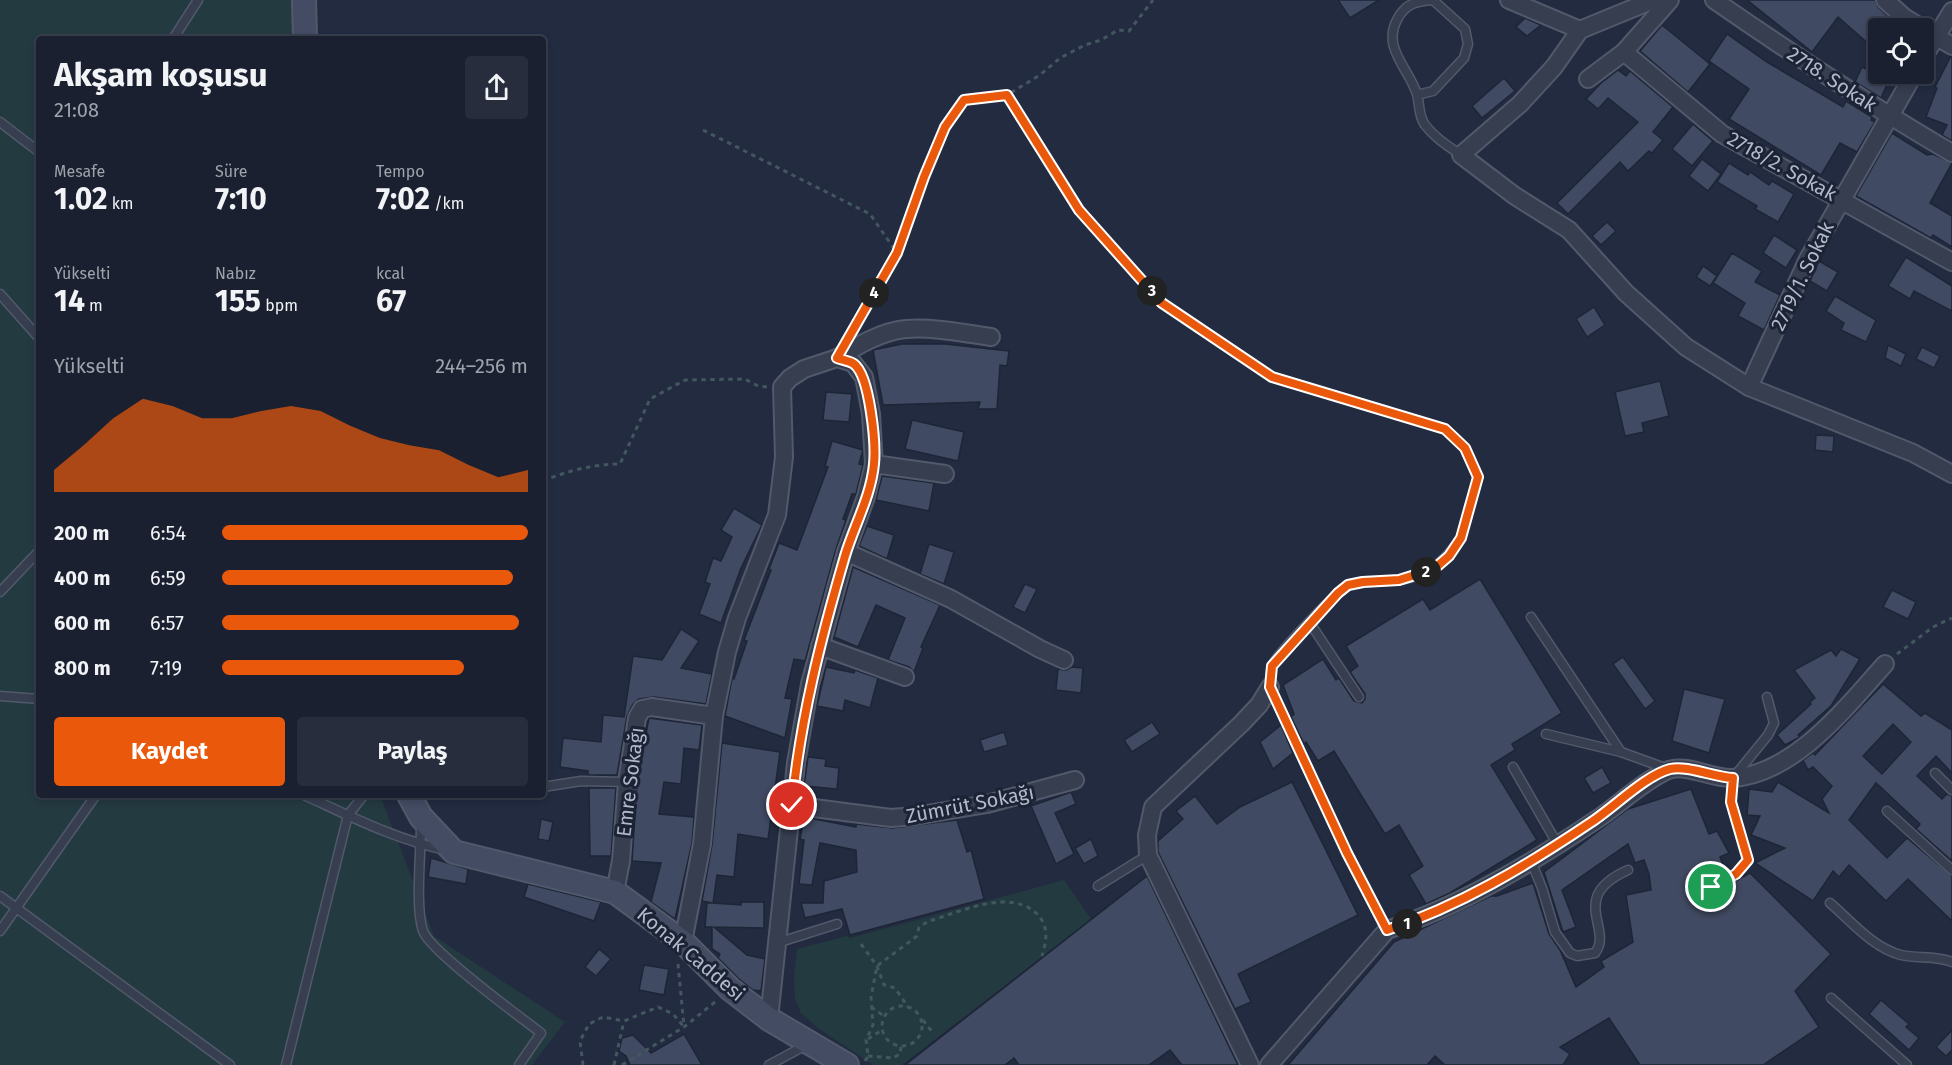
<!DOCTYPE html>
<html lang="tr">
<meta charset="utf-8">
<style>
:root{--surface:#1a2030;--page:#272d3c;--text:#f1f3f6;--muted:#9fa3ab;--line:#383e4c;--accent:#ea580c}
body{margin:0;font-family:"Fira Sans",sans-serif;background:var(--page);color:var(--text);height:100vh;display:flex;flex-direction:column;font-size:22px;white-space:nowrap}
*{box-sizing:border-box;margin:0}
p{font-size:20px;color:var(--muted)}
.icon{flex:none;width:33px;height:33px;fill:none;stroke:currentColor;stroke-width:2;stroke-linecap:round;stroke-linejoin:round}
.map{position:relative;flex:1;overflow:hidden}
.drawer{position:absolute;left:36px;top:36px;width:510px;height:762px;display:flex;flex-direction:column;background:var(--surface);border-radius:6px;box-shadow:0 3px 9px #0003,0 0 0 2px var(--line)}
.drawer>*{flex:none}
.tools{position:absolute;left:1868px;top:18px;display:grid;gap:12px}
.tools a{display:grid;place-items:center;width:66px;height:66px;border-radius:6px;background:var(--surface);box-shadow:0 3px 9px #0003,0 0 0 2px var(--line);font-size:30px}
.pin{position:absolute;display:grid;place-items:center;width:51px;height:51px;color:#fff;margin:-26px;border:3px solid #fff;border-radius:50%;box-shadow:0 2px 6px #0007}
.km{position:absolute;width:30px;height:30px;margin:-15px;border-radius:50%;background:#222;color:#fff;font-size:16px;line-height:30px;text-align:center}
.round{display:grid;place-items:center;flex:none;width:63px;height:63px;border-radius:6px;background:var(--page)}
.overview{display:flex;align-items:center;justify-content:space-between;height:102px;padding:0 18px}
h1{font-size:33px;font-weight:700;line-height:45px}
.stats{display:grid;grid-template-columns:repeat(3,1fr);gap:9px;height:102px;padding:6px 18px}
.stats div{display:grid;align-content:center}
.stats b{font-size:30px;font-weight:700}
.stats small{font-size:16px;font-weight:400}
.stats p{font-size:16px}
.chart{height:168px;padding:12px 18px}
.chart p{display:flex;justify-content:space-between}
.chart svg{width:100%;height:108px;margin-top:6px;fill:var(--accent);opacity:.7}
.cta{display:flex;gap:12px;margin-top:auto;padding:12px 18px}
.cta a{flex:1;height:69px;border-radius:6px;background:var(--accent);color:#fff;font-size:24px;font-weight:700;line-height:69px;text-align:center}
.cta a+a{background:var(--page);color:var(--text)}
ul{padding:0 18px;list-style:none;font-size:20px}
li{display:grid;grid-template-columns:96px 72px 1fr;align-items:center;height:45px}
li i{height:15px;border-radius:8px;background:var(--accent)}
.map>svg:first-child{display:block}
</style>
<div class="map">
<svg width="1952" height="1065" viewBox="0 0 1952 1065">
<rect width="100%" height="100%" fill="#222b40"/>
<g fill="#243a41">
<polygon points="0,0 295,0 294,39 39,39 39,795 380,795 434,936 565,1022 532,1065 0,1065"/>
<polygon points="1064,880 1091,919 902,1065 873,1065 818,1028 801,1013 795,1000 794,977 797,949 847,936 850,938"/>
</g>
<g fill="#404a62" stroke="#1d2537" stroke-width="1.5" fill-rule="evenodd">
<polygon points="1338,0 1379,0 1350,18"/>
<polygon points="1747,0 1875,0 1878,7 1893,21 1886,28 1878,28 1878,52 1838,17 1812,52"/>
<polygon points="1525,18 1541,25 1527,36 1516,27"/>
<polygon points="1662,25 1710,64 1688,92 1640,51"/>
<polygon points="1727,34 1767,62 1843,107 1846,101 1872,117 1871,120 1875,122 1857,152 1840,143 1821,175 1729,119 1749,89 1709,61"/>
<polygon points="1951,56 1952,56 1952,141 1942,135 1947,125 1926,117 1937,88 1935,87"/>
<polygon points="1862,67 1889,80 1881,98 1855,82"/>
<polygon points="1618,70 1626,76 1630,71 1673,107 1653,132 1663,140 1652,153 1649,151 1628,171 1620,162 1568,214 1557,203 1638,122 1608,98 1598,109 1586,99 1601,83"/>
<polygon points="1504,78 1515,91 1482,118 1472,106"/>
<polygon points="1693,124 1713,141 1692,166 1672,149"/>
<polygon points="1892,133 1927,155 1933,154 1952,163 1930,203 1952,216 1952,247 1933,235 1931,238 1856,196"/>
<polygon points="1702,159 1721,174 1708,191 1689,176"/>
<polygon points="1729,163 1748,175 1750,172 1769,185 1772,181 1794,194 1778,222 1755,209 1757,206 1717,182"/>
<polygon points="1607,222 1616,231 1601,245 1592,236"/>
<polygon points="1774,235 1797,250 1786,268 1763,253"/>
<polygon points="1732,253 1762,271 1755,282 1780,295 1764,330 1738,316 1745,303 1713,283"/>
<polygon points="1906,257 1952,286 1952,311 1914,291 1910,299 1888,286"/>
<polygon points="1819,261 1838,272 1827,291 1810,281"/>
<polygon points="1703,266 1717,276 1710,286 1696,277"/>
<polygon points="1835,296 1876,320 1866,342 1841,330 1844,323 1826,311"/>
<polygon points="1594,307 1605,325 1587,337 1576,319"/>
<polygon points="902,344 945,344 1009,351 1007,366 1000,365 997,409 978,409 980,402 883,405 873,350"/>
<polygon points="1888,345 1906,354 1901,366 1885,358"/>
<polygon points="1922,347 1940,356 1934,368 1916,359"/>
<polygon points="1660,381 1669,416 1642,423 1644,432 1625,436 1615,392"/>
<polygon points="826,392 852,394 849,422 823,420"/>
<polygon points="912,420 964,432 958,461 905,449"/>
<polygon points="1816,435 1834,436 1833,452 1815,450"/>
<polygon points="832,441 863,450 859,464 863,465 856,494 852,494 843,519 846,520 836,549 805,661 794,659 785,698 792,699 785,738 725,716 732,678 734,679 747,641 744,640 771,570 769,569 779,543 797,550 828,467 825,466"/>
<polygon points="882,476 934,483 929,511 876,500"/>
<polygon points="734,508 762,525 741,568 721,623 699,614 710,584 705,582 713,558 721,561 732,537 721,530"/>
<polygon points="867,526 894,535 887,559 859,546"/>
<polygon points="929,544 954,552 944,584 920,574"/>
<polygon points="853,567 940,605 921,647 923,648 914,672 909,667 888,660 905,618 876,605 858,647 834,637"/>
<polygon points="1480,579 1562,713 1512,744 1515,750 1491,765 1537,840 1450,893 1426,904 1409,875 1423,866 1399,825 1385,834 1334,751 1318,761 1306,742 1304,744 1291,717 1294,714 1283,685 1323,659 1336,680 1339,678 1354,701 1362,703 1365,699 1365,694 1350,672 1358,666 1346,646 1423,599 1430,610"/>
<polygon points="1025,584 1037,589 1025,613 1013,607"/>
<polygon points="1892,590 1916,602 1908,619 1883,607"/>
<polygon points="681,629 699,641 681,668 712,674 706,704 654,697 639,699 633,704 627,716 617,775 588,775 588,771 560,767 563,738 601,742 603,715 624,717 633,656 662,660"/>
<polygon points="1841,649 1860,659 1831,706 1798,735 1800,737 1785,745 1777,735 1811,704 1810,702 1815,698 1794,670 1831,650 1836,656"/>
<polygon points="1623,657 1655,701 1645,709 1613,664"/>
<polygon points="826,667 854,673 855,670 878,678 870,708 845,700 843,711 817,706"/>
<polygon points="1072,667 1083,668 1081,693 1056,690 1058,669 1066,670"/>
<path d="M 1883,684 L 1921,716 L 1925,713 L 1952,730 L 1952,773 L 1936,756 L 1917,776 L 1942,799 L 1947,794 L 1952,796 L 1952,861 L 1916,829 L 1920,824 L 1876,783 L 1849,820 L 1887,858 L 1907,838 L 1952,876 L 1952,921 L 1908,879 L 1886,901 L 1849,865 L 1839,877 L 1833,871 L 1813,901 L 1755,863 L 1785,848 L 1751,835 L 1760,816 L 1747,815 L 1749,789 L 1772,792 L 1778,782 L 1829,813 L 1822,799 L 1832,786 L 1813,767 L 1808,770 L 1803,760 L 1813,753 L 1815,755 ZM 1893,724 L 1911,742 L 1882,774 L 1863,756 Z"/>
<polygon points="1684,689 1725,699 1709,753 1672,741"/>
<polygon points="649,718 702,725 699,750 684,748 681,784 664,782 659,814 694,817 692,843 675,919 651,902 661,863 632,861 637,783"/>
<polygon points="1152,722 1160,734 1132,752 1124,740"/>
<polygon points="1281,725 1293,753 1273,769 1260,742"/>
<polygon points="1004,732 1008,745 984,752 980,740"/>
<polygon points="722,743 780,752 768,839 738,834 734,877 717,875 713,903 741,905 741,902 764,902 764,928 714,927 747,955 765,959 761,991 753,990 739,979 718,958 720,954 712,949 712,927 705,927 707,903 712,903 702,901 712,845"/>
<polygon points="808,757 826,759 825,766 839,768 837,789 804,786"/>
<polygon points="1602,767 1611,783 1593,793 1584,778"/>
<polygon points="1292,782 1358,915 1238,974 1251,1002 1235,1009 1158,852 1158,841 1183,819 1176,811 1195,796 1217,824 1240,807"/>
<polygon points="589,788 616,788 611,856 590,856"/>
<polygon points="1691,789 1709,834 1717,831 1729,853 1720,857 1726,872 1708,882 1705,886 1706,890 1714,893 1750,873 1831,954 1795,991 1819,1027 1763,1065 1640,1065 1609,1018 1560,1047 1570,1054 1563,1065 1445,1065 1435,1056 1427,1065 1288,1065 1394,942 1491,896 1497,896 1533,883 1549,934 1560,950 1576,987 1604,967 1601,961 1633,942 1626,895 1651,890 1649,874 1644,860 1635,863 1628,844 1562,890 1576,927 1563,932 1544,872 1628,809"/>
<polygon points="1071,792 1076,804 1055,813 1074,854 1056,864 1031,806"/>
<polygon points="804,817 856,827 856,824 892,828 957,820 967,852 971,850 984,899 850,935 842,909 805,918 801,903 823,903 824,881 857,872 856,850 820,843 812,885 799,884 804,840 800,839"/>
<polygon points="541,819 553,822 549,841 538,839"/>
<polygon points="1091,839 1098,856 1084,864 1075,848"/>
<polygon points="431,858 468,869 466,884 428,877"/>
<polygon points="1147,876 1238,1065 1182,1065 1170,1050 1149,1065 1019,1065 1014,1058 1005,1065 905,1065"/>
<polygon points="528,884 601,902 594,921 524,897"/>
<polygon points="599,949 611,959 596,976 585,967"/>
<polygon points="644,965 669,969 664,995 639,990"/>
<polygon points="1881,1000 1909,1024 1906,1027 1919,1038 1909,1050 1869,1014"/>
<polygon points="1952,1030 1952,1050 1946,1056 1936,1047"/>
<polygon points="684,1034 702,1065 630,1065 626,1056 619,1051 622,1038 633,1035 651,1053"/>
</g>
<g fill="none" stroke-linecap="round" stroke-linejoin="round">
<defs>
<g id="lane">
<polyline points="173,39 198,0"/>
<path d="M 1417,95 L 1433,91 L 1464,58 L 1468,44 L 1465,29 L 1433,0 C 1418,1 1406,3 1398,18 C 1381,47 1408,67 1417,94 C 1420,105 1418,115 1425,125 C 1435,138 1448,146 1461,155"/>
<polyline points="0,122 39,152"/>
<polyline points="0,294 39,338"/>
<polyline points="0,592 39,551"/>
<polyline points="1531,617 1621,752"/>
<polyline points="1310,623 1359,697"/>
<polyline points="0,696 39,699"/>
<polyline points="1546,734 1621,752 1668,769"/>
<polyline points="1513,767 1558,845"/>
<polyline points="1935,773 1952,790"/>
<polyline points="543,787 581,781 627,782"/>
<path d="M 304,795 C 350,816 396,840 446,850"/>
<polyline points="1887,811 1952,870"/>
<path d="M 421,825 C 421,851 415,908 423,931 C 430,951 519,1016 541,1033 L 519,1065"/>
<path d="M 1531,861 L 1542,888 L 1555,932 L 1570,953 L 1577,956 L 1595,953 C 1614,929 1567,897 1628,870"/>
<polyline points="1098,886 1148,855"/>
<polyline points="1711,887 1736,874 1747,860 1731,802 1733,778 1768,735 1774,723 1767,697"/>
<polyline points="0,896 230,1065"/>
<path d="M 1830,903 C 1851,921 1873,948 1901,955 C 1918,959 1936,955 1952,962"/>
<path d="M 1387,930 L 1347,853 L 1270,687 C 1271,680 1270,670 1273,664 C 1279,652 1337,591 1349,585 C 1360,580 1374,581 1385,581 C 1423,580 1440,568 1461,538"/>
<polyline points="0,931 96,795"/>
<polyline points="777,943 837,924"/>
<polyline points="1831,998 1907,1065"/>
<polyline points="286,1065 348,815 364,795"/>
<polyline points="769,1065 808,1044"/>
</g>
<g id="street">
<polyline points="1509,0 1580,30"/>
<polyline points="1653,0 1580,30 1554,67 1520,104 1461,155 1515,196 1569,230 1626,293 1686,347 1749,387 1913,453 1952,474"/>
<path d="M 1714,0 C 1792,54 1870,105 1952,153"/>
<polyline points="1885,0 1904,17 1922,28"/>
<polyline points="1927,31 1952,46"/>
<polyline points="1624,52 1722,134 1952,262"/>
<polyline points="1923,58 1952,11"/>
<polyline points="1588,79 1624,52 1670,0"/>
<path d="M 837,358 C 857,346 882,331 906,329 C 934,327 964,333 991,337"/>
<polyline points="1749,387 1808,259 1914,74"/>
<polyline points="874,464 945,474"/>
<polyline points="846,552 951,599 1040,649 1064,660"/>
<polyline points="820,646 905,677"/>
<polyline points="791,805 891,818 915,816 987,804 1075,780"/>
<polyline points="615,892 621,861 627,782 637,718 642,709 652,707 714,716"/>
<polyline points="683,942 702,844 714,716 727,652 737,618 777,515 784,457 782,387 790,378 804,369 837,358 853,363 864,377 871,414 874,464 866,497 846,552 810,684 796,763 769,1019"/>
<polyline points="1250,1065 1148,855 1147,835 1153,807 1241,724 1259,705 1270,687"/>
<path d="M 1269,1065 L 1387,930 C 1463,905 1533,862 1599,818 C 1622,802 1641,783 1666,771 C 1685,762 1711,779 1732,778 C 1795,774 1846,707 1885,664"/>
</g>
<g id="secondary">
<polyline points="304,0 305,39"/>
<polyline points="409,795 421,817 454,852 615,892 683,942 730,989 769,1019 847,1065"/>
</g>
</defs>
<use href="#lane" stroke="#51596b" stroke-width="11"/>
<use href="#street" stroke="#51596b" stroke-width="20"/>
<use href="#secondary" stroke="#51596b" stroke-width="26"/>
<g stroke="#42575e" stroke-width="3" stroke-dasharray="4.5 4.5" stroke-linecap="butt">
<polyline points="1007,95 1079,210 1162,303 1272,377 1445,429 1465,448 1478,477 1464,528"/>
<polyline points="703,130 870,214 897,253"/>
<polyline points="852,331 897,253 924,177 945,127 964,100 1007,95 1040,75 1060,58 1085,45 1101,40 1118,30 1129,31 1153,0"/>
<path d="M 543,481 C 567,471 594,464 620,464 L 650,399 L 685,380 L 745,379 L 758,386 L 768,387"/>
<polyline points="1897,654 1933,627 1952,618"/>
<polyline points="861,944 877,966 884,985 895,988 908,1007"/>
<polyline points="678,964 684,1026"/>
<circle cx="902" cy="1026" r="20"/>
<polyline points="871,1007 884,1016"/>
<polyline points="923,1020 933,1033"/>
<polyline points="868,1039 882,1030"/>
<polyline points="868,1056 893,1058 900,1054 901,1047"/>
<path d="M 865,1061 L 868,1056 L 866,1040 L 873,1025 L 871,997 L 877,966 L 917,936 L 919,927 L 929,921 C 961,912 1008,888 1036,913 C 1049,925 1047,940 1042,956"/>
<polyline points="583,1065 580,1041 589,1024 603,1017 624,1021 658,1007 673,1014 684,1027"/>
<polyline points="614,1065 624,1021"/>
<polyline points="622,1065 684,1027 715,1002"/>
</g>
<use href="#lane" stroke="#363e50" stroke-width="8"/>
<use href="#street" stroke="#363e50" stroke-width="16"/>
<use href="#secondary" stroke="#434c63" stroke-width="22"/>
</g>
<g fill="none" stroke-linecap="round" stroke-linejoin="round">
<defs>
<path id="route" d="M 792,805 C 800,720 821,638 845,556 C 854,526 871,496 874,464 C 876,444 870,376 854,364 C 850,361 842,360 837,358 L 897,253 L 924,177 L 945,127 L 964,100 L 1007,95 L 1079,210 L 1162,303 L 1272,377 L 1445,429 L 1465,448 L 1478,477 L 1461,538 L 1449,556 L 1434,569 L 1399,580 L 1363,582 L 1348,585 L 1338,593 L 1272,666 L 1270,687 L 1347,853 L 1387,930 C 1460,906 1526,866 1590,823 C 1612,809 1646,775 1670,769 C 1687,765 1714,777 1733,778 L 1731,802 L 1748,860 L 1736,874 L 1711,887"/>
</defs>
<use href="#route" stroke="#fff" stroke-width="12"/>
<use href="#route" stroke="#ea580c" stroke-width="8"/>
</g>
<g text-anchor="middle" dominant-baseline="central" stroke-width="6" stroke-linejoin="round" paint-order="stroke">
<g font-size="20" fill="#b2b9cb" stroke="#1b2335">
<text transform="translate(1832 79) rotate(33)">2718. Sokak</text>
<text transform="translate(1782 166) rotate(29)">2718/2. Sokak</text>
<text transform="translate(1802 276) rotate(-64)">2719/1. Sokak</text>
<text transform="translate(630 782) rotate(-83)">Emre Sokağı</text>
<text transform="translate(970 804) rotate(-11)">Zümrüt Sokağı</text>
<text transform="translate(691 954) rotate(40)">Konak Caddesi</text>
</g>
</g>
</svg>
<div class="tools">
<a><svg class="icon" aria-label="locate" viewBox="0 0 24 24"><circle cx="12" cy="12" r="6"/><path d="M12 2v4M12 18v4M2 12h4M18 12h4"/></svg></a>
</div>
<div class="pin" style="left:1711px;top:887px;background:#1e9e55"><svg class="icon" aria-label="arrive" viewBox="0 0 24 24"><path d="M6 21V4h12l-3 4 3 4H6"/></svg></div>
<div class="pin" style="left:792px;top:805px;background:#d93025"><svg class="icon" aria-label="check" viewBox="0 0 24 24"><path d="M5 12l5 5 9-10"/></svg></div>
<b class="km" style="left:1407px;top:924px">1</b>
<b class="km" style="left:1426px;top:572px">2</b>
<b class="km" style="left:1152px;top:291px">3</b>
<b class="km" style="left:874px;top:293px">4</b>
<section class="drawer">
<div class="overview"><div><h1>Akşam koşusu</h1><p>21:08</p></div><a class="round"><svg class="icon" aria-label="share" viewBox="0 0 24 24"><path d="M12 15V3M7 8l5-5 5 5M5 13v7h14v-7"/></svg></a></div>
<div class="stats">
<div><p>Mesafe</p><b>1.02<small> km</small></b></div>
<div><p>Süre</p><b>7:10</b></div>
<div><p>Tempo</p><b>7:02<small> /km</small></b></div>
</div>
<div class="stats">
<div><p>Yükselti</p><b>14<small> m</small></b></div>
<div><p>Nabız</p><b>155<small> bpm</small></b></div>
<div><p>kcal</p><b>67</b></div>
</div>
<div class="chart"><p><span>Yükselti</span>244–256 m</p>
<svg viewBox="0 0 160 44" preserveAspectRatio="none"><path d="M0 44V35L10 25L20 14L30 6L40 9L50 14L60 14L70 11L80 9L90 11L100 17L110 22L120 25L130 27L140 33L150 38L160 35V44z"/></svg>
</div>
<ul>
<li><b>200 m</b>6:54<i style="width:100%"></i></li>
<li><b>400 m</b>6:59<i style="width:95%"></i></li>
<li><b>600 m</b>6:57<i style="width:97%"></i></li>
<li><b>800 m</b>7:19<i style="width:79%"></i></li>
</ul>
<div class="cta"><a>Kaydet</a><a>Paylaş</a></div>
</section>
</div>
